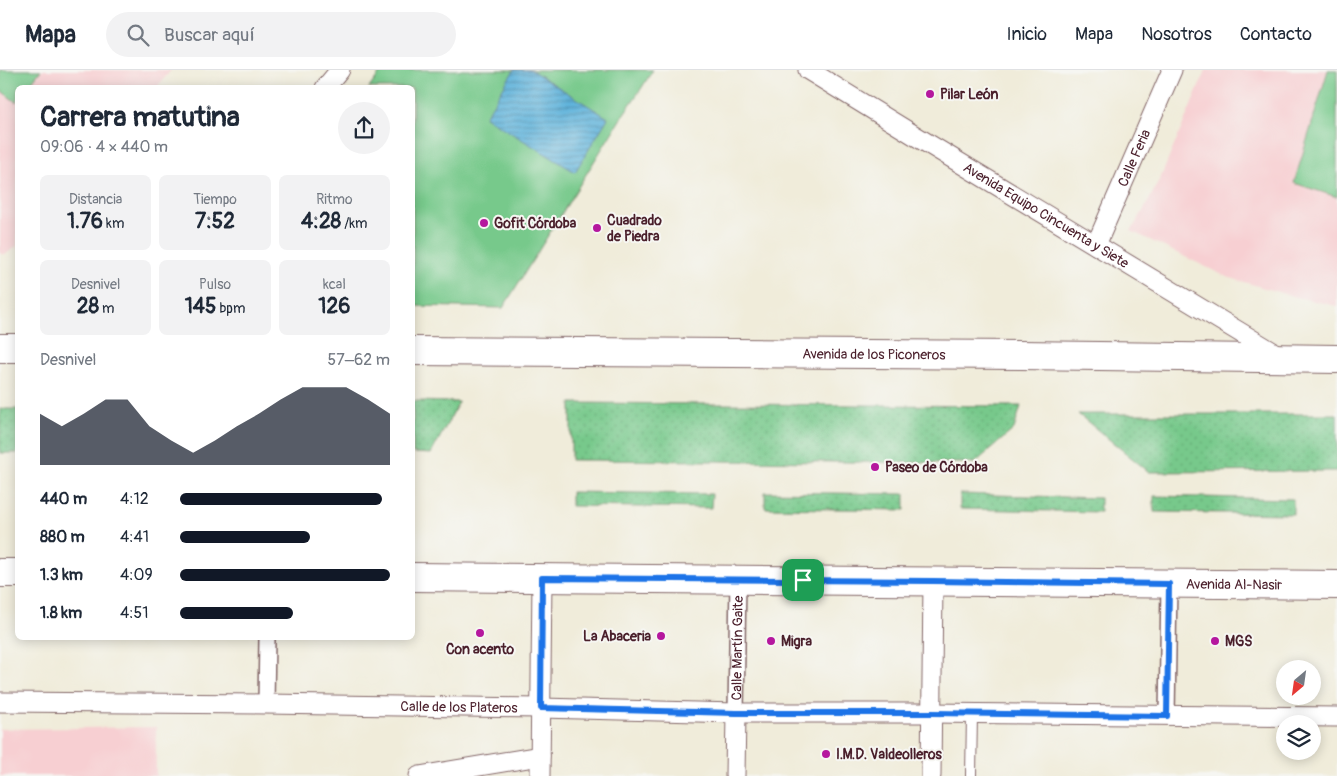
<!DOCTYPE html>
<html lang="es">
<meta charset="utf-8">
<style>
:root{--surface:#fff;--page:#f2f2f3;--text:#1f2937;--muted:#747a83;--line:#e0e1e3;--accent:#111827}
body{margin:0;font-family:Pangolin,sans-serif;background:var(--page);color:var(--text);height:100vh;display:flex;flex-direction:column;font-size:19px;white-space:nowrap}
*{box-sizing:border-box;margin:0}
p{font-size:16px;color:var(--muted)}
.icon{flex:none;width:28px;height:28px;fill:none;stroke:currentColor;stroke-width:2;stroke-linecap:round;stroke-linejoin:round}
.map{position:relative;flex:1;overflow:hidden}
.sheet{position:absolute;left:15px;top:15px;width:400px;height:555px;display:flex;flex-direction:column;background:var(--surface);border-radius:8px;box-shadow:0 2px 12px #0003}
.sheet>*{flex:none}
.needle{width:32px;rotate:209deg}
.tools{position:absolute;left:1276px;top:590px;display:grid;gap:10px}
.tools a{display:grid;place-items:center;width:45px;height:45px;border-radius:50%;background:var(--surface);box-shadow:0 2px 12px #0003;font-size:25px}
.pin{position:absolute;display:grid;place-items:center;width:42px;height:42px;color:#fff;margin:-21px;border-radius:10px;box-shadow:0 2px 8px #0006}
.round{display:grid;place-items:center;flex:none;width:52px;height:52px;border-radius:26px;background:var(--page)}
.overview{display:flex;align-items:center;justify-content:space-between;height:85px;padding:0 25px}
h1{font-size:28px;font-weight:700;line-height:38px}
.metrics{display:grid;grid-template-columns:repeat(3,1fr);gap:8px;height:85px;padding:5px 25px}
.metrics div{display:grid;align-content:center;border-radius:8px;background:var(--page);text-align:center}
.metrics b{font-size:21px;font-weight:700}
.metrics small{font-size:14px;font-weight:400}
.metrics p{font-size:14px}
.chart{height:140px;padding:10px 25px}
.chart p{display:flex;justify-content:space-between}
.chart svg{width:100%;height:90px;margin-top:5px;fill:var(--accent);opacity:.7}
ul{padding:0 25px;list-style:none;font-size:16px}
li{display:grid;grid-template-columns:80px 60px 1fr;align-items:center;height:38px}
li i{height:12px;border-radius:6px;background:var(--accent)}
header{display:flex;align-items:center;gap:30px;box-sizing:border-box;height:70px;padding:0 25px;background:var(--surface);border-bottom:1px solid var(--line)}
header strong{font-size:24px}
nav{display:flex;gap:28px;margin-inline-start:auto;font-size:18px}
.search{width:350px;height:45px;background:var(--page);display:flex;align-items:center;gap:12px;box-sizing:border-box;padding:0 18px;border-radius:28px;color:var(--muted);font-size:19px}
.map>svg:first-child{display:block}
</style>
<header>
<strong>Mapa</strong>
<div class="search"><svg class="icon" aria-label="search" viewBox="0 0 24 24"><circle cx="10" cy="10" r="6"/><path d="M15 15l6 6"/></svg>Buscar aquí</div>
<nav><a>Inicio</a><a>Mapa</a><a>Nosotros</a><a>Contacto</a></nav>
</header>
<div class="map">
<svg width="1337" height="706" viewBox="0 0 1337 706">
<defs>
<pattern id="grass-dots" width="8" height="8" patternUnits="userSpaceOnUse" patternTransform="scale(1.25)"><rect width="8" height="8" fill="#77c98b"/><path d="M2 2h.1M6 6h.1" fill="none" stroke="#68ac78" stroke-width="1.8" stroke-linecap="round"/></pattern>
<pattern id="water-rules" width="6" height="5" patternUnits="userSpaceOnUse" patternTransform="scale(1.25)"><rect width="6" height="5" fill="#5fb3db"/><path d="M0 2.5h6" fill="none" stroke="#5091b2"/></pattern>
</defs>
<rect width="100%" height="100%" fill="#f6f6f2"/>
<filter id="ink" filterUnits="userSpaceOnUse"><feTurbulence type="fractalNoise" baseFrequency=".02" numOctaves="2"/><feDisplacementMap in="SourceGraphic" scale="10" xChannelSelector="R" yChannelSelector="G"/><feConvolveMatrix kernelMatrix="1 2 1 2 8 2 1 2 1" color-interpolation-filters="sRGB"/></filter>
<filter id="wash" filterUnits="userSpaceOnUse"><feTurbulence type="fractalNoise" baseFrequency=".0096" numOctaves="4" result="noise"/><feDisplacementMap in="SourceGraphic" scale="20" xChannelSelector="R" yChannelSelector="G"/><feGaussianBlur stdDeviation="1.12" result="paint"/><feColorMatrix in="noise" values="0 0 0 0 0 0 0 0 0 0 0 0 0 0 0 0 0 1.4 0 .05"/><feComposite in="paint" operator="in"/></filter>
<g filter="url(#wash)">
<rect width="100%" height="100%" fill="#f0ecda"/>
<g fill="#f7cfd2">
<polygon points="0,0 171,0 157,17 18,18 17,176 6,184 0,184"/>
<polygon points="1206,0 1337,0 1337,236 1292,226 1227,207 1131,161 1145,138 1160,109"/>
<polygon points="156,657 156,706 0,706 0,659"/>
</g>
<g fill="url(#grass-dots)" stroke="#60745b">
<polygon points="413,331 459,332 431,384 413,383"/>
<polygon points="571,333 1021,336 1014,359 975,393 571,390"/>
<rect x="0" y="339" width="17" height="44"/>
<polygon points="1078,344 1337,344 1337,401 1149,402"/>
<polygon points="571,422 712,424 711,438 571,436"/>
<polygon points="765,422 905,424 905,440 765,438"/>
<polygon points="960,424 1100,428 1100,442 960,439"/>
<polygon points="1154,426 1293,429 1293,444 1154,442"/>
</g>
<g fill="#77c98b" stroke="#60745b">
<polygon points="0,0 41,0 28,17 18,18 17,31 16,32 0,20"/>
<polygon points="382,0 653,0 641,19 623,45 503,238 413,236 412,18 369,18"/>
<polygon points="1328,0 1337,0 1337,127 1294,113"/>
</g>
<polygon fill="url(#water-rules)" stroke="#546983" points="514,0 531,0 608,48 575,102 485,47"/>
</g>
<g filter="url(#ink)">
<g fill="none" stroke-linecap="round" stroke-linejoin="round">
<defs>
<polyline id="service" points="971,706 972,644"/>
<g id="pedestrian">
<polyline points="266,634 267,568"/>
<path id="s1" d="M 736,643 L 738,510"/>
<polyline points="1167,646 1169,514"/>
</g>
<g id="minor">
<path id="s2" d="M 808,0 L 927,73 L 1281,287"/>
<polyline points="325,18 340,0"/>
<path id="s3" d="M 1096,175 L 1172,0"/>
<path id="s4" d="M 0,632 L 266,634 L 541,638 L 736,643 L 931,643 L 1337,647"/>
<polyline points="419,706 540,686"/>
<polyline points="540,706 542,508"/>
<polyline points="735,706 736,643"/>
<polyline points="931,706 933,511"/>
</g>
<g id="primary">
<polyline points="0,278 18,278"/>
<path id="s5" d="M 412,281 L 1020,285 L 1337,289"/>
<polyline points="0,503 18,503"/>
<path id="s6" d="M 412,507 L 1337,515"/>
</g>
</defs>
<use href="#service" stroke="#846768" stroke-width="12"/>
<use href="#pedestrian" stroke="#846768" stroke-width="18"/>
<use href="#minor" stroke="#846768" stroke-width="21"/>
<use href="#primary" stroke="#846768" stroke-width="30"/>
<use href="#service" stroke="#fff" stroke-width="10"/>
<use href="#pedestrian" stroke="#fff" stroke-width="15"/>
<use href="#minor" stroke="#fff" stroke-width="19"/>
<use href="#primary" stroke="#fff" stroke-width="28"/>
</g>
</g>
<g fill="none" stroke-linecap="round" stroke-linejoin="round" filter="url(#ink)">
<defs>
<polygon id="route" points="542,508 933,511 1169,514 1167,646 932,643 736,643 541,638"/>
</defs>
<use href="#route" stroke="#fff" stroke-width="10"/>
<use href="#route" stroke="#1a73e8" stroke-width="6"/>
</g>
<g fill="#b5179e" stroke="#f6f6f2" stroke-width="2">
<circle cx="930" cy="24" r="5"/>
<circle cx="484" cy="153" r="5"/>
<circle cx="597" cy="158" r="5"/>
<circle cx="875" cy="397" r="5"/>
<circle cx="480" cy="563" r="5"/>
<circle cx="661" cy="566" r="5"/>
<circle cx="771" cy="571" r="5"/>
<circle cx="1215" cy="571" r="5"/>
<circle cx="826" cy="684" r="5"/>
</g>
<g text-anchor="middle" dominant-baseline="central" stroke-width="4" stroke-linejoin="round" paint-order="stroke">
<g font-size="14" font-weight="bold" fill="#4a1f2b" stroke="#f6f6f2" text-anchor="start">
<text x="940" y="24">Pilar León</text>
<text x="607" y="150">Cuadrado<tspan x="607" dy="16">de Piedra</tspan></text>
<text x="494" y="153">Gofit Córdoba</text>
<text x="885" y="397">Paseo de Córdoba</text>
<text x="651" y="566" text-anchor="end">La Abaceria</text>
<text x="781" y="571">Migra</text>
<text x="1225" y="571">MGS</text>
<text x="480" y="579" text-anchor="middle">Con acento</text>
<text x="836" y="684">I.M.D. Valdeolleros</text>
</g>
<g font-size="14" fill="#4a1f2b" stroke="#f6f6f2">
<text stroke="none"><textPath href="#s3" startOffset="95">Calle Feria</textPath></text>
<text stroke="none"><textPath href="#s2" startOffset="279">Avenida Equipo Cincuenta y Siete</textPath></text>
<text stroke="none"><textPath href="#s5" startOffset="462">Avenida de los Piconeros</textPath></text>
<text stroke="none"><textPath href="#s6" startOffset="822">Avenida Al-Nasir</textPath></text>
<text stroke="none"><textPath href="#s1" startOffset="65">Calle Martín Gaite</textPath></text>
<text stroke="none"><textPath href="#s4" startOffset="459">Calle de los Plateros</textPath></text>
</g>
</g>
</svg>
<div class="tools">
<a><svg class="needle" viewBox="-14 -14 28 28"><path d="M0-13l5 13h-10z" fill="#e53935"/><path d="M0 13l5-13h-10z" fill="#747a83"/></svg></a>
<a><svg class="icon" aria-label="layers" viewBox="0 0 24 24"><path d="M12 4l9 5-9 5-9-5zM3 14l9 5 9-5"/></svg></a>
</div>
<div class="pin" style="left:803px;top:510px;background:#1e9e55"><svg class="icon" aria-label="arrive" viewBox="0 0 24 24"><path d="M6 21V4h12l-3 4 3 4H6"/></svg></div>
<section class="sheet">
<div class="overview"><div><h1>Carrera matutina</h1><p>09:06 · 4 × 440 m</p></div><a class="round"><svg class="icon" aria-label="share" viewBox="0 0 24 24"><path d="M12 15V3M7 8l5-5 5 5M5 13v7h14v-7"/></svg></a></div>
<div class="metrics">
<div><p>Distancia</p><b>1.76<small> km</small></b></div>
<div><p>Tiempo</p><b>7:52</b></div>
<div><p>Ritmo</p><b>4:28<small> /km</small></b></div>
</div>
<div class="metrics">
<div><p>Desnivel</p><b>28<small> m</small></b></div>
<div><p>Pulso</p><b>145<small> bpm</small></b></div>
<div><p>kcal</p><b>126</b></div>
</div>
<div class="chart"><p><span>Desnivel</span>57–62 m</p>
<svg viewBox="0 0 160 44" preserveAspectRatio="none"><path d="M0 44V19L10 25L20 19L30 12L40 12L50 25L60 32L70 38L80 32L90 25L100 19L110 12L120 6L130 6L140 6L150 12L160 19V44z"/></svg>
</div>
<ul>
<li><b>440 m</b>4:12<i style="width:96%"></i></li>
<li><b>880 m</b>4:41<i style="width:62%"></i></li>
<li><b>1.3 km</b>4:09<i style="width:100%"></i></li>
<li><b>1.8 km</b>4:51<i style="width:54%"></i></li>
</ul>
</section>
</div>
